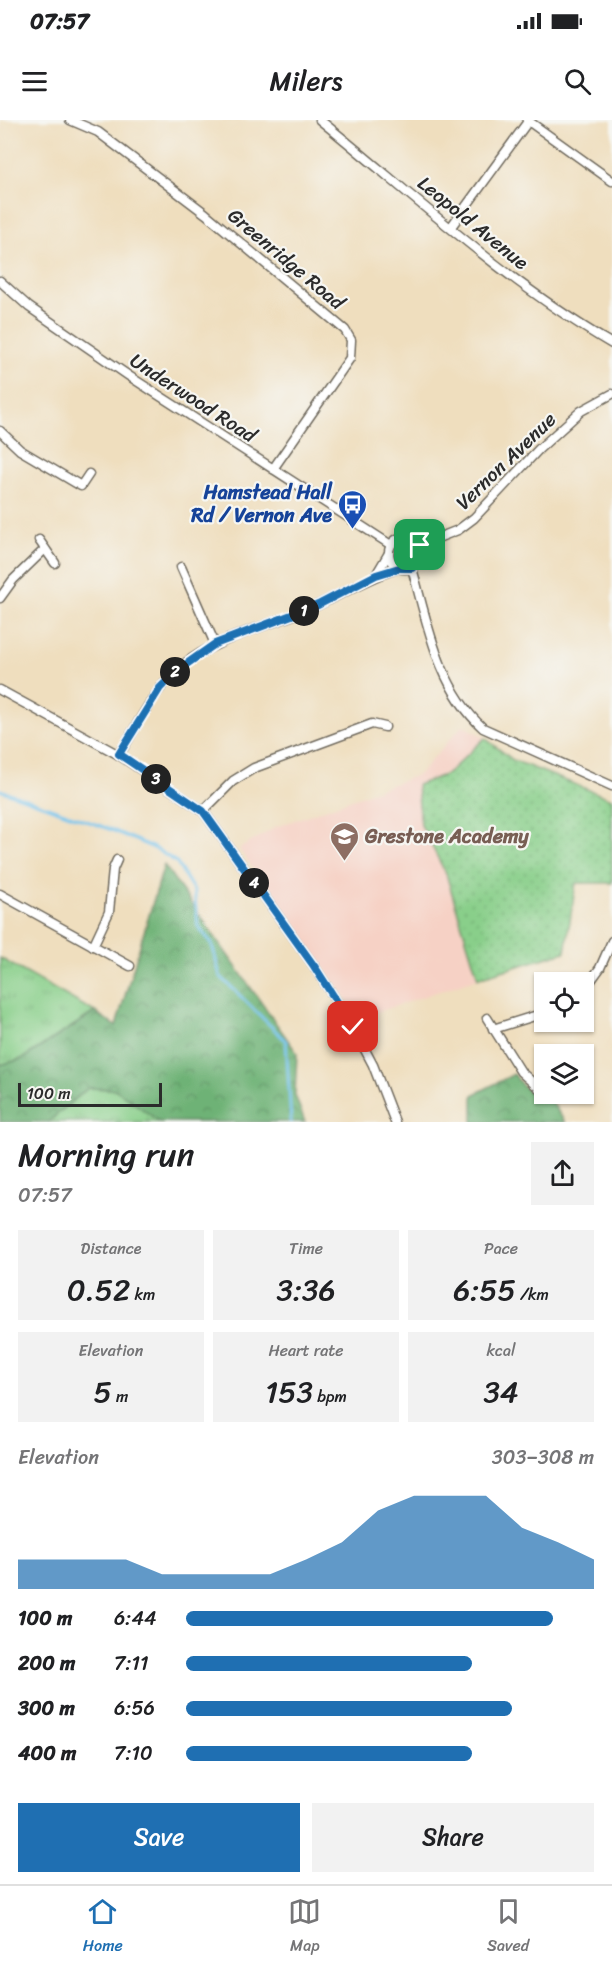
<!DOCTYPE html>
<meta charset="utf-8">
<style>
:root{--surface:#fff;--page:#f2f2f2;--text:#202124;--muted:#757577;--line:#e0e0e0;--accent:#1f6fb2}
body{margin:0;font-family:Sriracha,sans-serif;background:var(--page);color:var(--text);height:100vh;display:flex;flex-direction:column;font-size:22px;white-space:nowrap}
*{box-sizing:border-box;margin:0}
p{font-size:20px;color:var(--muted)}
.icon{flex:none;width:33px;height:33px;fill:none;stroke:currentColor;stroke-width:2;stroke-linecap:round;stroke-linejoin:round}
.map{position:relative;height:1002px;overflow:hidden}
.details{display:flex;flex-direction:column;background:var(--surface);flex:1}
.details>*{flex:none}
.buttons{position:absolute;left:534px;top:852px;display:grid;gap:12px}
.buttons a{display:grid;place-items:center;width:60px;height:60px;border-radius:0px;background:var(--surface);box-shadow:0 2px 4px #0004;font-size:30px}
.scale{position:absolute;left:18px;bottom:15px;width:144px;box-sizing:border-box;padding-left:6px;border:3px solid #2b2b2b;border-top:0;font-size:16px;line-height:21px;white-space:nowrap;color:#2b2b2b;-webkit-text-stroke:4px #f6f6f2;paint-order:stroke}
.pin{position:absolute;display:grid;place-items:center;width:51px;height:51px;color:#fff;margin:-26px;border-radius:12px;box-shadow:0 3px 9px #0006}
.km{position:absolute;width:30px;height:30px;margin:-15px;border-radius:50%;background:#222;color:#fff;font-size:16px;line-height:30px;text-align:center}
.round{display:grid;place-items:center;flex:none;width:63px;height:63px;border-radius:0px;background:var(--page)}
.overview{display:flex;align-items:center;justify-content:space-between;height:102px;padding:0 18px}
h1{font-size:33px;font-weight:600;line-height:45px}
.metrics{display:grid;grid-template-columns:repeat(3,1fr);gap:9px;height:102px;padding:6px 18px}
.metrics div{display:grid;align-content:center;border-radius:0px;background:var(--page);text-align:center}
.metrics b{font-size:30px;font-weight:600}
.metrics small{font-size:16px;font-weight:400}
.metrics p{font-size:16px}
.chart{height:168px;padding:12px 18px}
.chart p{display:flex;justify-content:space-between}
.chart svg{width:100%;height:108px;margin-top:6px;fill:var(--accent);opacity:.7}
.cta{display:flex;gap:12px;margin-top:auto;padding:12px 18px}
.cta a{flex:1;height:69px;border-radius:0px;background:var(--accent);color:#fff;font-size:24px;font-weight:600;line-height:69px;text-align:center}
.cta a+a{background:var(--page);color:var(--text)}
ul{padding:0 18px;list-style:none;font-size:20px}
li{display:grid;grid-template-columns:96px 72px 1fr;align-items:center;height:45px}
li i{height:15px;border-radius:8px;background:var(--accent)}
.status{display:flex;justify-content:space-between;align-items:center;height:42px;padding:0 30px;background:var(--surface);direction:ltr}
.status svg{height:16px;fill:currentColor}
header{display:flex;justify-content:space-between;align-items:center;height:78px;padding:0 18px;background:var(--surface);font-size:27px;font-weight:600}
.tab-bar{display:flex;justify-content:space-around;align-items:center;height:84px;border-top:2px solid var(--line);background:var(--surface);font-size:16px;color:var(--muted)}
.tab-bar a{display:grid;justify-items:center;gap:3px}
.tab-bar .current{color:var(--accent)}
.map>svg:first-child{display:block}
</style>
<div class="status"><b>07:57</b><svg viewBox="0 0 49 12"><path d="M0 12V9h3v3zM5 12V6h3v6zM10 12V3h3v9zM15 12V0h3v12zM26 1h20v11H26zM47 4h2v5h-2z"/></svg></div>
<header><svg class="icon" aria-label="menu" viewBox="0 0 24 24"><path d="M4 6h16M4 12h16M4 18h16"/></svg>Milers<svg class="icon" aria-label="search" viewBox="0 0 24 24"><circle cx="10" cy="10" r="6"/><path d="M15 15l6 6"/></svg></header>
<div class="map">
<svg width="612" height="1002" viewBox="0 0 612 1002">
<defs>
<pattern id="grass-tufts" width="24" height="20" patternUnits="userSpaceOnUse" patternTransform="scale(1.5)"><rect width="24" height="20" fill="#89cf8a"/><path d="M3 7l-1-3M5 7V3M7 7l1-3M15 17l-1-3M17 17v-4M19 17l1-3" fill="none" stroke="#76b277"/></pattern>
<pattern id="forest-crowns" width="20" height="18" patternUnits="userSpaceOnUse" patternTransform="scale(1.5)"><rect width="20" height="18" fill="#6eb276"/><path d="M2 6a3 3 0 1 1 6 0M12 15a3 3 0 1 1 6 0" fill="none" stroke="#5b9161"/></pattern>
<pattern id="garden-dots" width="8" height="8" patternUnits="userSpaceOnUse" patternTransform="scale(1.5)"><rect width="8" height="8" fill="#89cf8a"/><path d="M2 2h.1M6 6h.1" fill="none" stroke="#76b277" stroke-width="1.8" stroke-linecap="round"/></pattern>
</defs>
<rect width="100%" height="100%" fill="#f6f6f2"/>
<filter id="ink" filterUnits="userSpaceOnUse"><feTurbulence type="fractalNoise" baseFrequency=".0167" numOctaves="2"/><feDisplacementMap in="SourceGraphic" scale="12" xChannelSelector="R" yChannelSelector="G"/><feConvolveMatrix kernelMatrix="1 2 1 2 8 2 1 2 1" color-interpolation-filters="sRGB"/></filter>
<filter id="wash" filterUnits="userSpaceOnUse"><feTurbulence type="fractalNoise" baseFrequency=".008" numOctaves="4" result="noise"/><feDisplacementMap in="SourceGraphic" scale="24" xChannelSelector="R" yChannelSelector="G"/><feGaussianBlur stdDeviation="1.35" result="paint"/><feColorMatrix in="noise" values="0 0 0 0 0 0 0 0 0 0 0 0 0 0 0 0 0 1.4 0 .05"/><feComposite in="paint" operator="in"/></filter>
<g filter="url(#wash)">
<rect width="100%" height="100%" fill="#efdebe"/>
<polygon fill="#f6d1c5" points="463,605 485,618 447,654 417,665 421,705 446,754 478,858 360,898 239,729 276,707 418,655"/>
<g fill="url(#grass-tufts)" stroke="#5a7d5a" stroke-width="1.5">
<polygon points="0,838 95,892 22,939 0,945"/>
<polygon points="88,968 115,969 160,1002 48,1002"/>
</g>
<g fill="url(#forest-crowns)" stroke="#4c6e50" stroke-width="1.5">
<polygon points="164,745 297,933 295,975 305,1002 160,1002 115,969 88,968 48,1002 0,1002 0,945 22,939 95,892 116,906"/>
<polygon points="514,954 521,964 537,978 548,976 565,1002 473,1002 473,975"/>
</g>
<polygon fill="url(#garden-dots)" stroke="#5a7d5a" stroke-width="1.5" points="485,618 513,640 612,679 612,763 576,763 565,832 478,858 446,754 421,705 417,665 447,654"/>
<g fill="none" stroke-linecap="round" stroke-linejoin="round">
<polyline stroke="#6fc1eb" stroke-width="3" points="0,670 112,710 156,729 176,742 194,771 198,806 212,824 220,856 286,921 291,1002"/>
</g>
</g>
<g filter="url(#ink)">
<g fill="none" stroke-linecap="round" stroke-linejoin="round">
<defs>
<g id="street">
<polyline points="70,0 98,12 206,94 345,210 351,220 350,238 273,349"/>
<path d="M 320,0 C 415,77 506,162 612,224"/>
<polyline points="527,0 612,61"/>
<polyline points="451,107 529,0"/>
<polyline points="0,161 29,187 129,256 391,425"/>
<polyline points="0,311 20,330 81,366 89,354"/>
<circle cx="405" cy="433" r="16"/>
<polyline points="39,420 55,443"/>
<polyline points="420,425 458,410 474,398 539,329 581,291 612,274"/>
<polyline points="181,447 215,524"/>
<path d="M 412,448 C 428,505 438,567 483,608 L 612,666"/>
<polyline points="376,455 389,433"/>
<polyline points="0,478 13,460 45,429"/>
<polyline points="0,570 119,635 203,691 314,846 353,907 373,945 395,1002"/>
<path d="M 119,635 C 137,606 153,571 179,548 C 218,516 270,506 316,486 C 344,473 370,457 399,448"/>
<polyline points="203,691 233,661 254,648 372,604 385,607"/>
<polyline points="0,774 130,846"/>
<polyline points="93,826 109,792 113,749 117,740"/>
<polyline points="584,870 600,848 612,821"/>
<polyline points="487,898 521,952 542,971"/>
<polyline points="493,909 544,893"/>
</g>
</defs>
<use href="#street" stroke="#706a5e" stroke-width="11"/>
<use href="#street" stroke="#fff" stroke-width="8"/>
</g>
</g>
<g fill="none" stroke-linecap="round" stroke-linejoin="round" filter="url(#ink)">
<defs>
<polyline id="route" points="353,907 314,846 203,691 119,634 160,568 178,550 215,524 318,485 376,455 399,448 412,448 420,439 420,425"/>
</defs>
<use href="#route" stroke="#fff" stroke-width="12"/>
<use href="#route" stroke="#1f6fb2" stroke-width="8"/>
</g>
<defs>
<symbol id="bus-pin" viewBox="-11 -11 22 30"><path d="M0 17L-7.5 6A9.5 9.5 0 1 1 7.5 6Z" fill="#1a4fb4" stroke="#f6f6f2"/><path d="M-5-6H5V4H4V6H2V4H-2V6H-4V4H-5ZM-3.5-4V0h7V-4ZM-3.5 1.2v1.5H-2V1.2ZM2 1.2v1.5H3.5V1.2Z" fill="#fff"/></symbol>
<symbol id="school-pin" viewBox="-11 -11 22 30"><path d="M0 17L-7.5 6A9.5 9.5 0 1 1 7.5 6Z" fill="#8d6e63" stroke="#f6f6f2"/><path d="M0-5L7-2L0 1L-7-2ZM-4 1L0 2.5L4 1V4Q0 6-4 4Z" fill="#fff"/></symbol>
</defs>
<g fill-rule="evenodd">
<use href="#bus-pin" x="336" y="368" width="33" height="45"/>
<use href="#school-pin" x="328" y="700" width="33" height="45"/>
</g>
<g text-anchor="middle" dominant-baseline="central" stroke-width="4.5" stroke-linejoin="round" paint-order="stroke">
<g font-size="20" fill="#2b2b2b" stroke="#f6f6f2">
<text transform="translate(473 103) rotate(39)">Leopold Avenue</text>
<text transform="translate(286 139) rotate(40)">Greenridge Road</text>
<text transform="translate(193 278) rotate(33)">Underwood Road</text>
<text transform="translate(506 341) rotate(-44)">Vernon Avenue</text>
</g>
<g font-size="20" font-weight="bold" fill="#164399" stroke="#f6f6f2" text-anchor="end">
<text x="332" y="372">Hamstead Hall<tspan x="332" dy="23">Rd / Vernon Ave</tspan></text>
</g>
<g font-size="20" font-weight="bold" fill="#785e54" stroke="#f6f6f2" text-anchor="start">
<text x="365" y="716">Grestone Academy</text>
</g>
</g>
</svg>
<div class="buttons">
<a><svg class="icon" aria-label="locate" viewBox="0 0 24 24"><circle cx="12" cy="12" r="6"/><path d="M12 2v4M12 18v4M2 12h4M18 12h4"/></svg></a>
<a><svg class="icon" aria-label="layers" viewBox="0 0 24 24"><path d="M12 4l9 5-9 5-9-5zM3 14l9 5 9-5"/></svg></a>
</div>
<div class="scale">100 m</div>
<div class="pin" style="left:420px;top:425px;background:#1e9e55"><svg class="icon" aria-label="arrive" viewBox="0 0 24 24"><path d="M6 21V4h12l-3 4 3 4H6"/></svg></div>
<div class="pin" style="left:353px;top:907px;background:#d93025"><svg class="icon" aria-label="check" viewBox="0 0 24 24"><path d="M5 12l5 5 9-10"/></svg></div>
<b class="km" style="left:304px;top:491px">1</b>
<b class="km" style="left:175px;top:552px">2</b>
<b class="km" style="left:156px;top:659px">3</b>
<b class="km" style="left:254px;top:763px">4</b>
</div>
<section class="details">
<div class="overview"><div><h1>Morning run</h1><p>07:57</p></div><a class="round"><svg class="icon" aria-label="share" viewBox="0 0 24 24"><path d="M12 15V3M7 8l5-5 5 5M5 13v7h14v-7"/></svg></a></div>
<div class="metrics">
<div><p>Distance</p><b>0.52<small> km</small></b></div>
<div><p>Time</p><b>3:36</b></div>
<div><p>Pace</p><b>6:55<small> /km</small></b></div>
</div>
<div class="metrics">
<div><p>Elevation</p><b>5<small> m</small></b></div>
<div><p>Heart rate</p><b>153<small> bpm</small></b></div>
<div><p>kcal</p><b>34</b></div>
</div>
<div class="chart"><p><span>Elevation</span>303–308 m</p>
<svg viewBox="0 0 160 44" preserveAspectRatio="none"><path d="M0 44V32L10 32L20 32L30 32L40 38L50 38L60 38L70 38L80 32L90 25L100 12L110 6L120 6L130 6L140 19L150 25L160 32V44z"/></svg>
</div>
<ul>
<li><b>100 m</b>6:44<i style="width:90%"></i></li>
<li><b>200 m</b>7:11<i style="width:70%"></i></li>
<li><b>300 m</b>6:56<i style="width:80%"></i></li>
<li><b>400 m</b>7:10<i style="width:70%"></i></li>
</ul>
<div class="cta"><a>Save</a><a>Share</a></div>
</section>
<nav class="tab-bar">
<a class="current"><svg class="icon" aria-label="home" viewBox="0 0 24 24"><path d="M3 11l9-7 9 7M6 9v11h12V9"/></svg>Home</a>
<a><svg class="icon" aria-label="map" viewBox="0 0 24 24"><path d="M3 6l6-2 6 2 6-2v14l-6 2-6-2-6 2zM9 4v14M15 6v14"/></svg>Map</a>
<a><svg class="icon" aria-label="saved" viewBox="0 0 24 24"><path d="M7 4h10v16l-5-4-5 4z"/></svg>Saved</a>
</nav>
